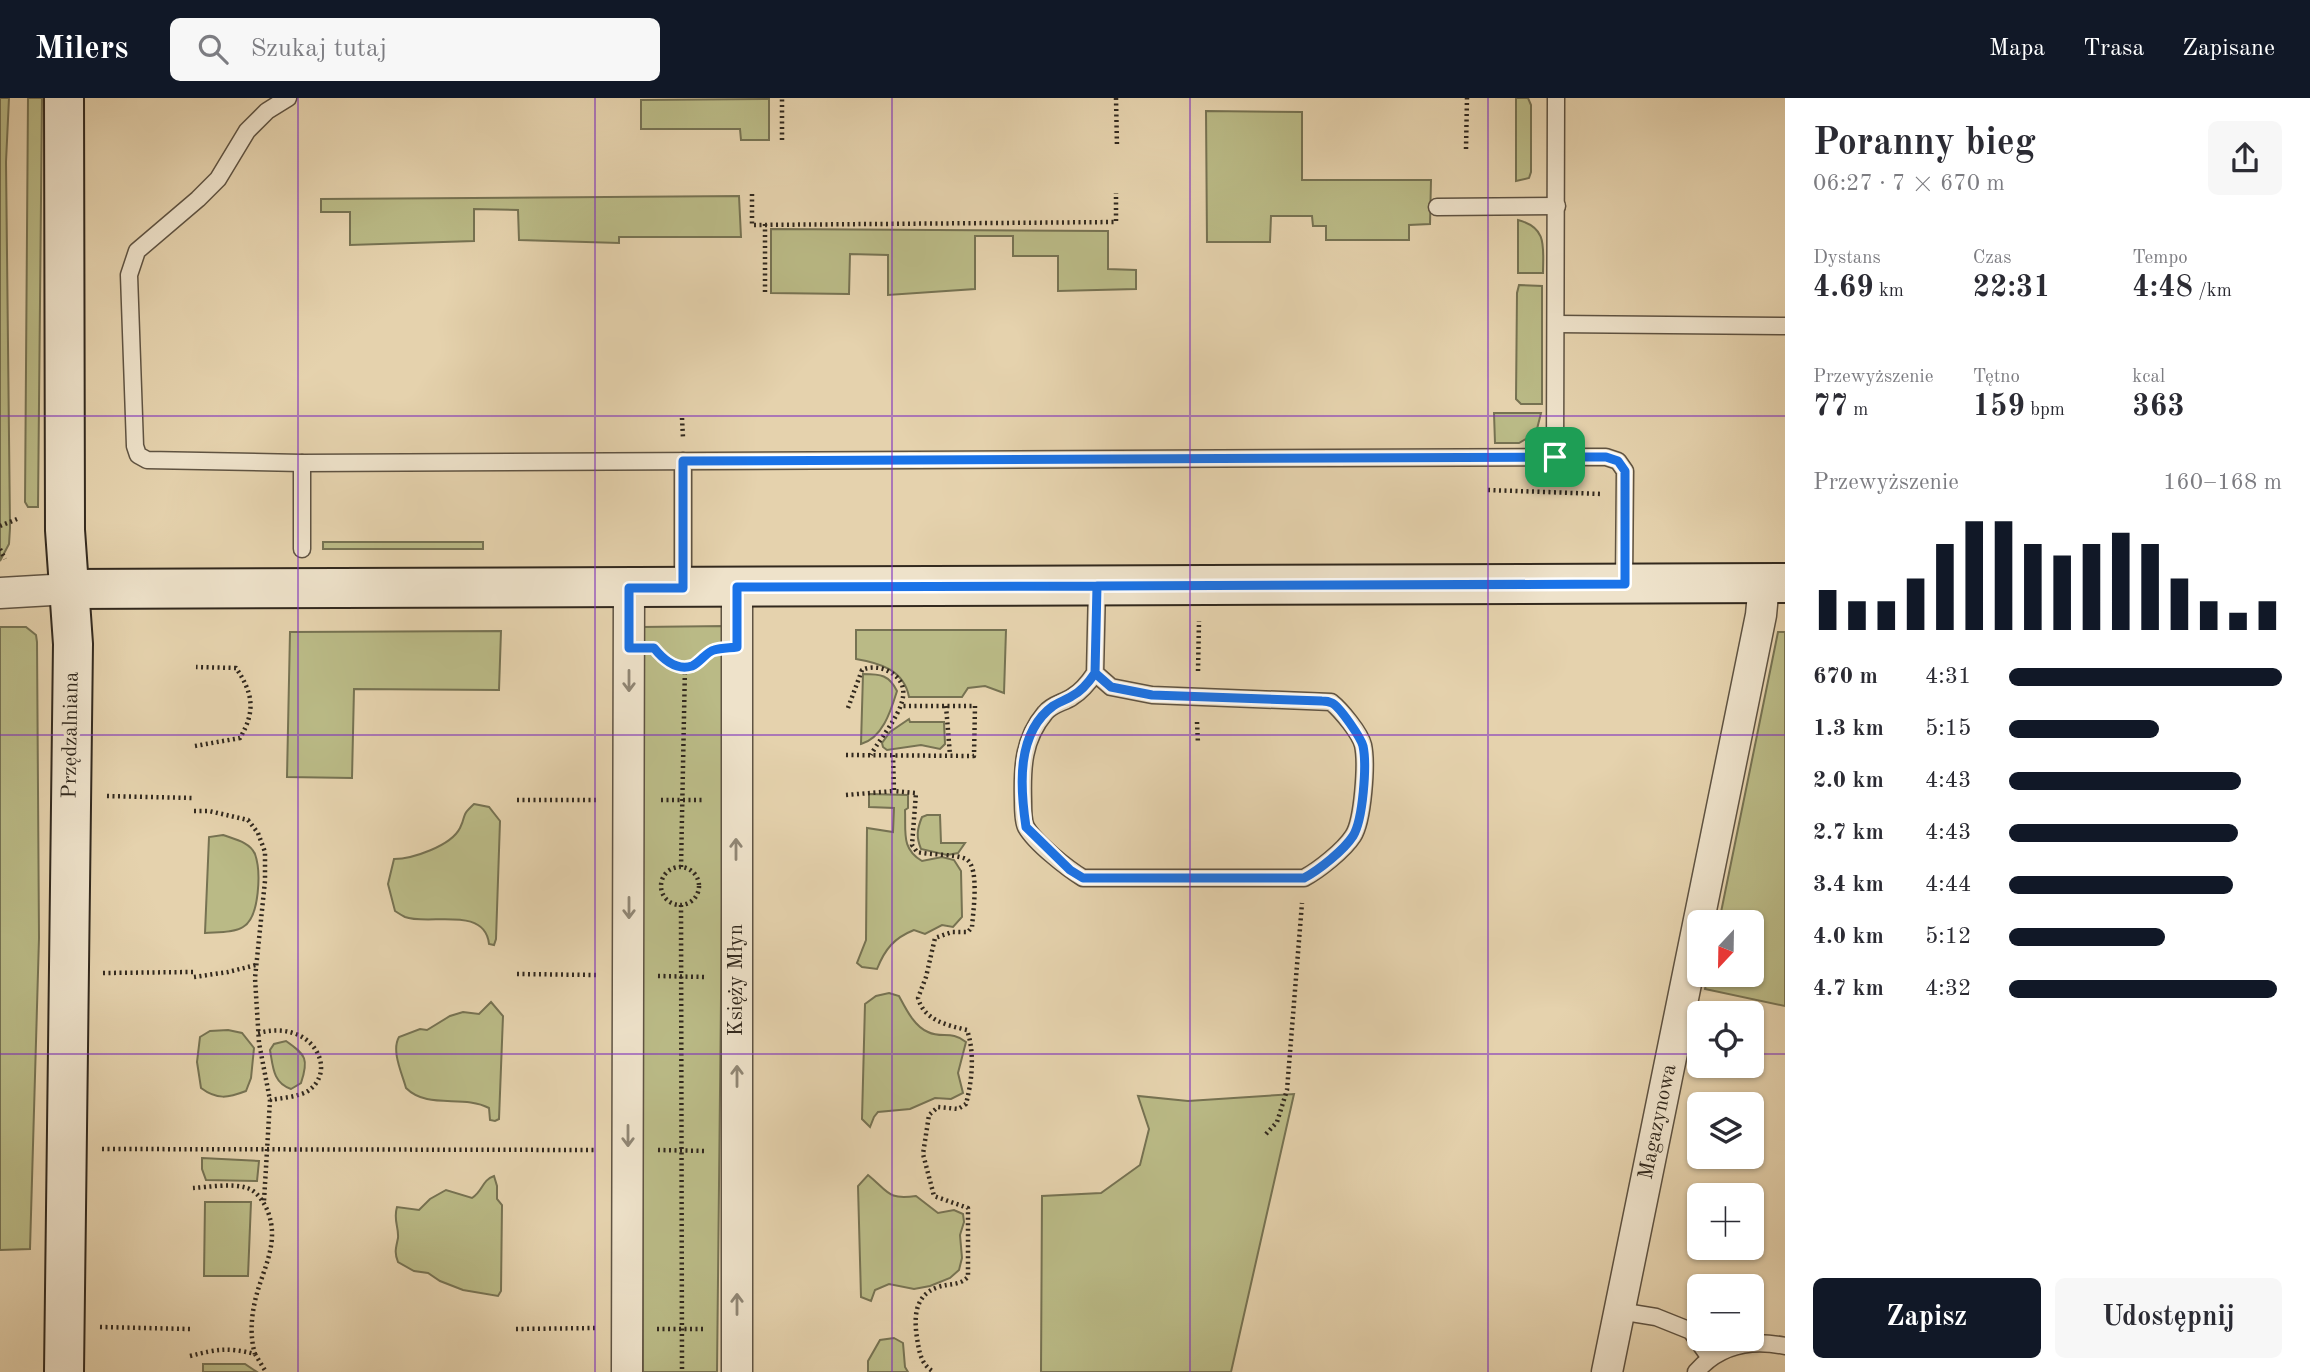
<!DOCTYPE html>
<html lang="pl">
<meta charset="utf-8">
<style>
:root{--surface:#fff;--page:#f7f7f7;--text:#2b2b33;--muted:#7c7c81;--accent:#111827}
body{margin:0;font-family:"Old Standard TT",serif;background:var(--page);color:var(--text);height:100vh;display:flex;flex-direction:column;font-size:26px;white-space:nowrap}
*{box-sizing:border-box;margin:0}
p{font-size:23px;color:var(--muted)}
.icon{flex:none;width:38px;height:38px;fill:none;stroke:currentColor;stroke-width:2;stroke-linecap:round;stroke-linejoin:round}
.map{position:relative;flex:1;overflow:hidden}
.panel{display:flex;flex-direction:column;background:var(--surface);width:525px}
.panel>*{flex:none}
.needle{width:46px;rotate:202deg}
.controls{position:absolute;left:1687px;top:812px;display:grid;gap:14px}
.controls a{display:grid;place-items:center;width:77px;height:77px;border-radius:10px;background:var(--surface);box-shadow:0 2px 5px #0004;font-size:35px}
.pin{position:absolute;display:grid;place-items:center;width:60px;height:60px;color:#fff;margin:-30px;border-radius:14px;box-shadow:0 4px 10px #0006}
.round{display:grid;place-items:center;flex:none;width:74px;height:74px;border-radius:10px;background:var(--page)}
.summary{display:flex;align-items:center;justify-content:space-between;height:119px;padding:0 28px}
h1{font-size:38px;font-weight:800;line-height:52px}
.metrics{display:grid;grid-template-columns:repeat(3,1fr);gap:10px;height:119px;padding:7px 28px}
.metrics div{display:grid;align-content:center}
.metrics b{font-size:30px;font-weight:800}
.metrics small{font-size:19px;font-weight:400}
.metrics p{font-size:19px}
.chart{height:196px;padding:14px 28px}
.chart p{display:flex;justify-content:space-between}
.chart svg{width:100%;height:126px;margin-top:7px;stroke:var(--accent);stroke-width:6}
.cta{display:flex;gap:14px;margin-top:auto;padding:14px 28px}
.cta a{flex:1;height:80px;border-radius:10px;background:var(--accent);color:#fff;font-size:28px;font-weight:800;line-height:80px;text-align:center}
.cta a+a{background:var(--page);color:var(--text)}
ul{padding:0 28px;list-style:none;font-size:23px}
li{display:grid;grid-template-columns:112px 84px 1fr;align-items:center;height:52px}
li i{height:18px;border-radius:9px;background:var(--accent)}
header{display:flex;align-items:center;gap:42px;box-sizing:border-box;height:98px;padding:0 35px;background:var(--accent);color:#fff}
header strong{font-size:33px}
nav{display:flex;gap:38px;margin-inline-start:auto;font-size:24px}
.search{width:490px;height:63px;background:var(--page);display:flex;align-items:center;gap:18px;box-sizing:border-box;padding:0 24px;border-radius:10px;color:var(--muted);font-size:26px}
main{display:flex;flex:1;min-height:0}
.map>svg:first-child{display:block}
</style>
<header>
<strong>Milers</strong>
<div class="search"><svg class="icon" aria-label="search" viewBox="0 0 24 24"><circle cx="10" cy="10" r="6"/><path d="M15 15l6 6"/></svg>Szukaj tutaj</div>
<nav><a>Mapa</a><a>Trasa</a><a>Zapisane</a></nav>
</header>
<main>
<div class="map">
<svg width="1785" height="1274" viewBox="0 0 1785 1274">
<rect width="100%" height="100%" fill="#e5d2ad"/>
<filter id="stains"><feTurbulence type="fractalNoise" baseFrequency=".00286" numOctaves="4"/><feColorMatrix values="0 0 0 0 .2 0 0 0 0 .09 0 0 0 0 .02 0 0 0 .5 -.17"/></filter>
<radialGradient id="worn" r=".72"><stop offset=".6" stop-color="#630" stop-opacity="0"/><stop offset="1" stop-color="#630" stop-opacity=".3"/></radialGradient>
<g fill="#baba86" stroke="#767252" stroke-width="2">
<polygon points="0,0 9,0 6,64 10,430 9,446 0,463"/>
<polygon points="28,0 42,0 38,409 28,409 25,404"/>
<polygon points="1516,0 1528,0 1531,7 1531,74 1529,80 1516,83"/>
<polygon points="769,1 769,42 741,42 740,31 641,31 641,2"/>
<polygon points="1206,13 1302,14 1302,82 1431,82 1430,126 1409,127 1409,142 1326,142 1326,128 1313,128 1312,118 1271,118 1270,144 1207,144"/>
<polygon points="739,98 741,139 619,139 619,145 519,142 518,112 474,111 474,143 350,147 350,114 321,114 321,101"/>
<path d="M 1518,122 C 1548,130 1543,149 1543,175 L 1518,175 Z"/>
<polygon points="771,131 1108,133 1108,171 1136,172 1136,191 1058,193 1058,158 1013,158 1013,138 975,138 975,191 888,197 888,157 850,156 849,196 771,195"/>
<polygon points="1519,187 1542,188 1542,306 1521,306 1516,301 1517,195"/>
<polygon points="1494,315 1541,315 1536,335 1519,345 1495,345"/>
<rect x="323" y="444" width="160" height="7"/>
<polygon points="725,528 717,1274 643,1274 642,529"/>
<polygon points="0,529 26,529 36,537 37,544 39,840 30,1151 0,1152"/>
<path d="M 856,532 L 1006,532 L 1004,595 L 985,588 L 968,590 L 962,599 L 909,599 C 904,572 880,565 856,561 Z"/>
<polygon points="501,533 499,592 354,591 352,680 287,679 290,534"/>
<polygon points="1778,534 1785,534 1785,908 1705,891 1708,877 1752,877 1752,824 1719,824"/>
<path d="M 863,576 C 881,576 889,577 897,593 C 891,612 883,640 861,646 Z"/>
<polygon points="909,621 910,624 944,624 945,646 940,651 921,647 887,652 883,649 882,645 890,634"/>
<path d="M 869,696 L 908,697 L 908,710 L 905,712 C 906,734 901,751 922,763 L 942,759 L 954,762 L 961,773 L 962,819 L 953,829 L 942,827 L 925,836 L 914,832 C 894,840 885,851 877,871 L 862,869 L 857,865 L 866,842 L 867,730 L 893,734 L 894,710 L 869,709 Z"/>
<path d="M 474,706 L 489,709 L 500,723 L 496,841 L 494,847 L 489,846 C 485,807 428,828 405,819 C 401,817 398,815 395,813 L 388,786 L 394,761 C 412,761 451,748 460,730 C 467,716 460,719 474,706 Z"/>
<path d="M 927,717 L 940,717 L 941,745 L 965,745 L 958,755 L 947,757 L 921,751 C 916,739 917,731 922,719 Z"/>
<path d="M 223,737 C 234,741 250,744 255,756 C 261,773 260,819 243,829 C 234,835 217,834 205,835 L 209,739 Z"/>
<path d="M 889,895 L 899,898 C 906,911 914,928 928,934 C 942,941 951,932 966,944 L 958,975 L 963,995 L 951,1001 L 935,1000 L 910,1011 L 878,1014 L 874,1019 L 870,1029 L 862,1021 L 865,906 L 876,898 Z"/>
<path d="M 491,904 L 503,918 L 499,1021 L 495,1023 L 490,1022 L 489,1010 C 463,996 428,1012 406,990 C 402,975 391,953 399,939 L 420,931 L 427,932 L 450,918 L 463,914 L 479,916 Z"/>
<path d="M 228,932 L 242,935 L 254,950 L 251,980 L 246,993 C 228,1000 217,1002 201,990 L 197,964 L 200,939 L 210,933 Z"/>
<path d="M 286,943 C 306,957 309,961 301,985 L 291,991 C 273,985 273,969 270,952 L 274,946 Z"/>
<polygon points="1294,996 1231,1274 1041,1274 1042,1098 1101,1095 1140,1067 1149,1031 1138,998 1188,1003"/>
<polygon points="202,1060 259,1063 257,1083 206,1082 202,1071"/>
<path d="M 868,1077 C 889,1094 887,1102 916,1098 L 938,1115 L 954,1112 L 963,1116 L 964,1124 L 960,1137 L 962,1160 L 959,1172 L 950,1180 L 930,1188 L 914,1191 L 889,1186 L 875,1192 L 871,1203 L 861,1199 L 858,1088 Z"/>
<path d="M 494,1078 L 497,1088 L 497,1101 L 502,1107 L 501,1193 L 498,1198 L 463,1192 L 440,1183 L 428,1175 L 414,1173 L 398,1164 C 394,1154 396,1150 398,1140 C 399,1129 393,1122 397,1109 L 419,1112 L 430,1101 L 446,1092 L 472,1100 C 483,1093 482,1082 494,1078 Z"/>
<polygon points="205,1104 251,1104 248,1178 204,1178"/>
<polygon points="894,1240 903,1245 905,1269 908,1274 868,1274 868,1263 880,1242"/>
<polygon points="203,1266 245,1266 257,1274 203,1274"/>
</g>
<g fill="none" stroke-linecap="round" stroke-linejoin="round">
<defs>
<g id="lane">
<polyline points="288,0 267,13 247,33 218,81 198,101 137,153 129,177 135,348 138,357 147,362 302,365 1555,359 1556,0"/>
<polyline points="1437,109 1557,108"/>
<polyline points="1556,226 1785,228"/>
<polyline points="1555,359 1606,359 1618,363 1625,373 1624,486"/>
<polyline points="302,451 302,365"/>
<polyline points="683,490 683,363"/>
<path d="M 1095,575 L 1111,589 L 1152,597 L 1331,604 C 1341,612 1360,635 1363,647 C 1367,665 1363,723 1353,738 C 1344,752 1319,772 1304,780 L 1083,780 C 1068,771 1035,745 1026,729 C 1023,723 1023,710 1023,703 C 1022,670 1023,641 1045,615 C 1052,606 1063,605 1072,599 C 1082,593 1089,584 1095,575 L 1097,488"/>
<polyline points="1619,1213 1656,1219 1691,1233 1710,1260"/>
<path d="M 1696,1274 C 1720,1246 1751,1241 1785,1248"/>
</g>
<g id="street">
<polyline points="737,489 737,1274"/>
<polyline points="0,495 69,491"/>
<polyline points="627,1274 629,490"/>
<polyline points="1607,1274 1761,517 1764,485"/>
</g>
<g id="secondary">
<polyline points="64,0 65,432 73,546 64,1274"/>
<polyline points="69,491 1785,485"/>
</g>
</defs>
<use href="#lane" stroke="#5f5342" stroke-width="19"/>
<use href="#street" stroke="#5f5342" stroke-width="33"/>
<use href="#secondary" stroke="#32291e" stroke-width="42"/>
<g stroke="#32291e" stroke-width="4.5" stroke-dasharray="2 3.5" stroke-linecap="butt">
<polyline points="1116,0 1117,49"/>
<polyline points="782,42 782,0"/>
<polyline points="1466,51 1467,0"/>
<polyline points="752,96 752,127 1116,124 1116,95"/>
<polyline points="765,126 765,194"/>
<polyline points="682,320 683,340"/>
<polyline points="1488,392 1602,396"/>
<polyline points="0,428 17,421"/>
<polyline points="0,451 5,461"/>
<polyline points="661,559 673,567 692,568 706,557"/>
<polyline points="1198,573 1199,523"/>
<polyline points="946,608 950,657"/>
<path d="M 848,610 L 862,572 C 870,568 882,569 890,574 C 925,594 881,636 871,657"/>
<polyline points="1197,624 1198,646"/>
<path d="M 195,648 L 240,640 C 256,613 253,595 236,570 L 196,569"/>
<polyline points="846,657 974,658 975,608 901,608"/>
<path d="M 893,657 L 894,693 L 916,695 L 912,747 L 917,754 C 930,757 955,756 966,761 C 980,769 973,814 972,829 L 968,834 L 952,834 L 935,840 L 926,879 L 918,900 C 924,922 946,927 967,932 C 975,955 972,983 966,1006 L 958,1011 L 938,1009 L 929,1017 L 923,1056 L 934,1098 L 968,1110 L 968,1179 C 959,1188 950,1185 938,1189 C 912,1198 914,1224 918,1246 C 920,1258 923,1268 934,1274"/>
<polyline points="846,697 894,693"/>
<polyline points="107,698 194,700"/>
<polyline points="517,702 597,702"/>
<polyline points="661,702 705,702"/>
<polyline points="194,713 209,713 248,722 258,735 265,754 265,783 255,880 259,945 270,1002 264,1103"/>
<polyline points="681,769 685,568"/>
<circle cx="680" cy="788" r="19"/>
<polyline points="681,807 682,1274"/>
<polyline points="103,875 193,874"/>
<polyline points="517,876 596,877"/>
<polyline points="658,878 705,879"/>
<polyline points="194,879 228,874 256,867"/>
<path d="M 258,935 C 271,932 283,931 296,936 C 320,945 332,976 308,993 C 298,999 281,1000 270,1002"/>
<polyline points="1266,1036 1277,1024 1287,992 1302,805"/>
<polyline points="102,1051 597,1052"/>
<polyline points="658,1052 706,1053"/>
<path d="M 193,1090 C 209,1089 232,1085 247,1090 C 257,1093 264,1104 268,1114 C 280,1146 262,1172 255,1203 C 251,1221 250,1239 255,1256"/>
<polyline points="100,1229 190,1231"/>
<polyline points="516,1231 596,1230"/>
<polyline points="657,1231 704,1231"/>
<path d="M 190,1258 C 218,1251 227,1249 255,1256 L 266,1274"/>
</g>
<use href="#lane" stroke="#eee2ca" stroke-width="16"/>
<use href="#street" stroke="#eee2ca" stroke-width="30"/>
<use href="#secondary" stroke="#eee2ca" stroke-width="38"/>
</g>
<defs><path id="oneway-shaft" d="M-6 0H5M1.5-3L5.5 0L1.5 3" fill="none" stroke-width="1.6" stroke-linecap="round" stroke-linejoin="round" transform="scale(1.75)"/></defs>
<g stroke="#908674">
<use href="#oneway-shaft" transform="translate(629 583) rotate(90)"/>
<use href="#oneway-shaft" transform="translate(736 751) rotate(-90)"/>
<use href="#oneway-shaft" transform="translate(629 810) rotate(90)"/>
<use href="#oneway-shaft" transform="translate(737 978) rotate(-90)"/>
<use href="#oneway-shaft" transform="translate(628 1038) rotate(90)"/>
<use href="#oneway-shaft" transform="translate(737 1206) rotate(-90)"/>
</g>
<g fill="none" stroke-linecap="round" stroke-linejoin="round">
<defs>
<path id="route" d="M 1555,359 L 683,363 L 683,490 L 629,490 L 629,550 L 654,550 C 662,560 676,573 692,568 C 700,565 706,554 714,552 C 721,550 730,550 737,549 L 737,489 L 1097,488 L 1095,575 L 1111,589 L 1152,597 L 1322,603 C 1324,603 1330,604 1332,605 C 1340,609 1361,640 1363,648 C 1367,667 1363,722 1353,738 C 1344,752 1319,772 1304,780 L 1083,780 L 1070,772 L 1026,729 C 1020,689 1016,635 1053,608 C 1059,604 1066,602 1072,598 C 1082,593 1089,584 1095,575 L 1097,488 L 1625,486 L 1625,373 L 1618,363 L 1606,359 L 1555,359"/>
</defs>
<use href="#route" stroke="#fff" stroke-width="14"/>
<use href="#route" stroke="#1a73e8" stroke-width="9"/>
</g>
<path fill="none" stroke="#7b2cbf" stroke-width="2" stroke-opacity="0.55" d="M 298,0 L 298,1274M 595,0 L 595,1274M 892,0 L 892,1274M 1190,0 L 1190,1274M 1488,0 L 1488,1274M 0,318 L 1785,318M 0,637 L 1785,637M 0,956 L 1699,956M 1752,956 L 1785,956"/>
<g text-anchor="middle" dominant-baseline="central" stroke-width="7" stroke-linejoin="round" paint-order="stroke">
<g font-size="21" fill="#32291e" stroke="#eee2ca">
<text transform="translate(71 637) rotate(-89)">Przędzalniana</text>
<text transform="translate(736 882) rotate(-90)">Księży Młyn</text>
<text transform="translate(1658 1024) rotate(-78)">Magazynowa</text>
</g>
</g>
<rect width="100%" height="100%" filter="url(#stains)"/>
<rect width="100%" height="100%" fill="url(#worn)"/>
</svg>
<div class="controls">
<a><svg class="needle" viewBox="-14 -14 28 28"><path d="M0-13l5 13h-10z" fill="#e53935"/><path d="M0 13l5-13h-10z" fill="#7c7c81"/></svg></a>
<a><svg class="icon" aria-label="locate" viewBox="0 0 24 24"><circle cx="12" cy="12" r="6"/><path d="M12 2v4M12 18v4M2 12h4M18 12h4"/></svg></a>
<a><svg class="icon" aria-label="layers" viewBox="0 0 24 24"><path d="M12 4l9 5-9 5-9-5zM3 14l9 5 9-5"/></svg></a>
<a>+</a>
<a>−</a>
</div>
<div class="pin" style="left:1555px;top:359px;background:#1e9e55"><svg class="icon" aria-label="arrive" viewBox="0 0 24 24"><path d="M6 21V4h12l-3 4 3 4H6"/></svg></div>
</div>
<section class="panel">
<div class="summary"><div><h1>Poranny bieg</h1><p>06:27 · 7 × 670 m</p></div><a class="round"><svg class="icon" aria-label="share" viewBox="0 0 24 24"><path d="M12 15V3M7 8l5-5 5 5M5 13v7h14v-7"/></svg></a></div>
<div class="metrics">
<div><p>Dystans</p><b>4.69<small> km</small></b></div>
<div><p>Czas</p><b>22:31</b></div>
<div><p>Tempo</p><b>4:48<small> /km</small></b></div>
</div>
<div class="metrics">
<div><p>Przewyższenie</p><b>77<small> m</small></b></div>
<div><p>Tętno</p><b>159<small> bpm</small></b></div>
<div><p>kcal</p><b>363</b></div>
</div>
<div class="chart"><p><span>Przewyższenie</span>160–168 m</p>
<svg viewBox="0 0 160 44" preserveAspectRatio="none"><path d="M5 44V30M15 44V34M25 44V34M35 44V26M45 44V14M55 44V6M65 44V6M75 44V14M85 44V18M95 44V14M105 44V10M115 44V14M125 44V26M135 44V34M145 44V38M155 44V34"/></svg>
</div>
<ul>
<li><b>670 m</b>4:31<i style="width:100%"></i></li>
<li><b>1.3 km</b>5:15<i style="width:55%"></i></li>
<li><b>2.0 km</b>4:43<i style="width:85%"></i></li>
<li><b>2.7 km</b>4:43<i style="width:84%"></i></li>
<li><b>3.4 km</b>4:44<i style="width:82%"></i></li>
<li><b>4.0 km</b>5:12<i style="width:57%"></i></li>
<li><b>4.7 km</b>4:32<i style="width:98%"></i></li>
</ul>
<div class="cta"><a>Zapisz</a><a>Udostępnij</a></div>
</section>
</main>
